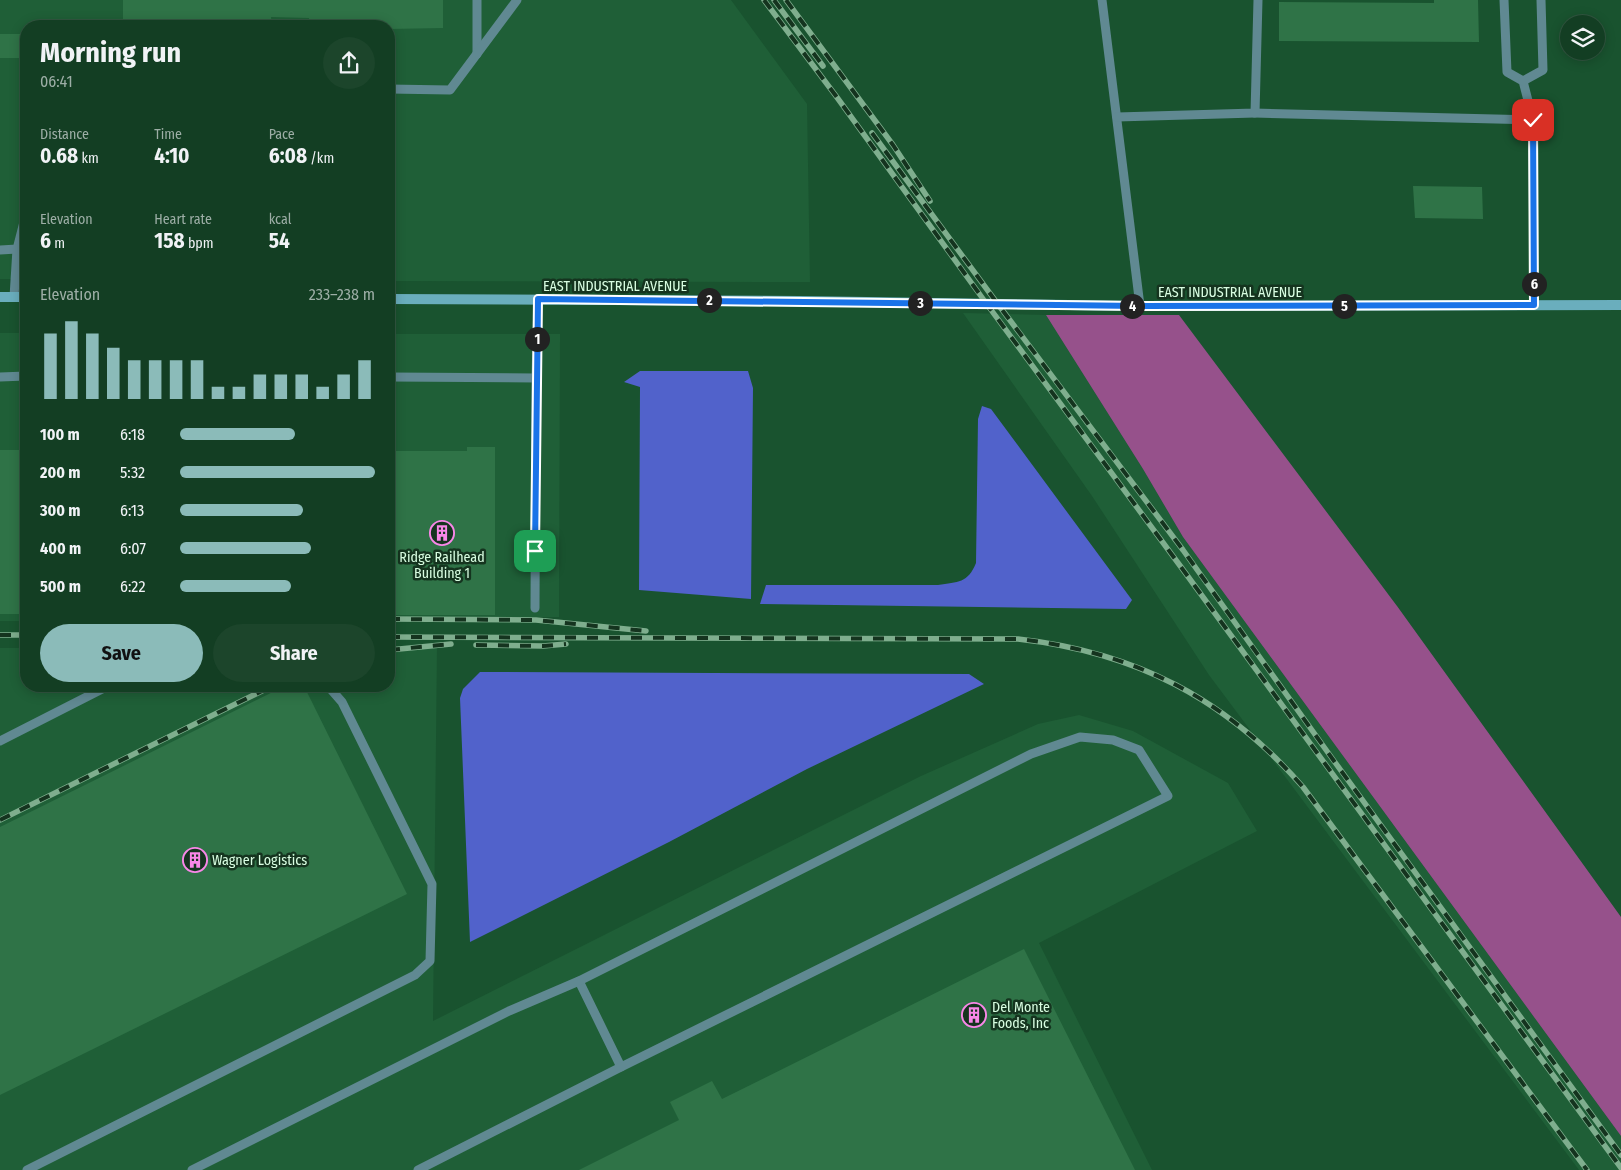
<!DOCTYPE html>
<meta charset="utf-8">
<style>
:root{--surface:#133e23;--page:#1c452b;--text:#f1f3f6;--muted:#9daea6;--line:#325741;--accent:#8bbbb9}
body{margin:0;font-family:"Fira Sans Condensed",sans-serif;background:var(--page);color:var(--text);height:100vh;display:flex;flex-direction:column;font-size:19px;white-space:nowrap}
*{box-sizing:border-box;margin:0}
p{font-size:16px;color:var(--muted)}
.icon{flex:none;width:28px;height:28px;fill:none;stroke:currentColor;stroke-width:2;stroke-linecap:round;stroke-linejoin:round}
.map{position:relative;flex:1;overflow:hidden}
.sheet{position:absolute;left:20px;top:20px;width:375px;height:672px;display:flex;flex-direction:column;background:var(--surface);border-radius:20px;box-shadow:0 2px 12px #0003,0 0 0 1px var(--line)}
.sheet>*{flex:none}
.controls{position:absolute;left:1560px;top:15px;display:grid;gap:10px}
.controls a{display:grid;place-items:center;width:45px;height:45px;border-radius:50%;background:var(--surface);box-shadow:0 2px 12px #0003,0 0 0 1px var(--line);font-size:25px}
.pin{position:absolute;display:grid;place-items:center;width:42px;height:42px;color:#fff;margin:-21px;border-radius:10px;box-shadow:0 2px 8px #0006}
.km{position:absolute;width:25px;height:25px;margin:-12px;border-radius:50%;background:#222;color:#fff;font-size:14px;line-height:25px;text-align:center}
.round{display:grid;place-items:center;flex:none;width:52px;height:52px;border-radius:26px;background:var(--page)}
.summary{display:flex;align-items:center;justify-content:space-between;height:85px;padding:0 20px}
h1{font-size:28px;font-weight:700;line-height:38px}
.figures{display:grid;grid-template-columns:repeat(3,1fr);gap:8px;height:85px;padding:5px 20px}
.figures div{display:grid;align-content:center}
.figures b{font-size:21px;font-weight:700}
.figures small{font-size:14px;font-weight:400}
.figures p{font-size:14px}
.chart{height:140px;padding:10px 20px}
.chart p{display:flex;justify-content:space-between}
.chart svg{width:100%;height:90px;margin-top:5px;stroke:var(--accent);stroke-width:6}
.action{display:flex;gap:10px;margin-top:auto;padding:10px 20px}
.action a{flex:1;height:58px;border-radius:30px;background:var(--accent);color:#111;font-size:20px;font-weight:700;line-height:58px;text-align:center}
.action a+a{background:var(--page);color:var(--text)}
ul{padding:0 20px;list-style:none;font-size:16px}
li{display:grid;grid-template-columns:80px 60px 1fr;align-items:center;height:38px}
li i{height:12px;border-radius:6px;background:var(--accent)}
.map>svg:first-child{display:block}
</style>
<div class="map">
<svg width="1621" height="1170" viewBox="0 0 1621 1170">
<rect width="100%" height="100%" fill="#19532f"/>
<g fill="#1f5f37">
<polygon points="0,0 731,0 807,104 810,282 389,281 389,26 26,26 26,279 0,279"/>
<polygon points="963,313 1046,315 1143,469 1183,537 1621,1136 1621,1170 1579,1170 1209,675 1092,496"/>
<rect x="0" y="333" width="26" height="288"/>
<polygon points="389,334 560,334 559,617 389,618"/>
<polygon points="389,646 437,646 433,1021 921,776 1038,724 1079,715 1133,731 1228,783 1257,831 1039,943 1152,1170 0,1170 0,648 26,648 26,686 389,686"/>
</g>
<polygon fill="#96518b" points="1046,315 1179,315 1397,606 1621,917 1621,1136 1183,537 1143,469"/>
<g fill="#5162cb">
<polygon points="640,371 748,371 753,388 751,599 639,590 640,387 624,382"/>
<path d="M 982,406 L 991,409 L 1132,600 L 1126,609 L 760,604 L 766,585 L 938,585 C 958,582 968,583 976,563 L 978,419 Z"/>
<polygon points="480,672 969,674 984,684 807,769 669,842 470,942 460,698 463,689"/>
</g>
<g fill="#2f7347">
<polygon points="123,0 443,0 443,28 389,29 389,26 309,26 309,18 271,17 272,26 123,26"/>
<polygon points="1434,0 1478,0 1479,42 1279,41 1279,2 1434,3"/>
<rect x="0" y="34" width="26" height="24"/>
<polygon points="1413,186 1482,187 1483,219 1415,218"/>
<polygon points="467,447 495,447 495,615 389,615 389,451 467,451"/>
<rect x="0" y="450" width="26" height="164"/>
<polygon points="285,686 304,686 407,894 0,1095 0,827"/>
<polygon points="1024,949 1135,1170 579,1170 679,1120 670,1102 712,1081 722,1099"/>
</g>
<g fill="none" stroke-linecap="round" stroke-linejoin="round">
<g stroke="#608992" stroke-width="9">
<polyline points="477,0 477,54"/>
<polyline points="1102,0 1140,306"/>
<polyline points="1504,0 1507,72 1523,81 1533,120"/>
<polyline points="1523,81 1543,70 1541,0"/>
<polyline points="389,89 450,90 517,0"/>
<polyline points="1254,113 1533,120 1534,305"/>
<polyline points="1117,117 1255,113 1258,0"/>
<polyline points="0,250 17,249 26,214"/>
<polyline points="14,297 17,249 26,247"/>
<polyline points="0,377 26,376"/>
<polyline points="389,377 536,378 538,299"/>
<polyline points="535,608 536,378"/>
<polyline points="0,741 108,686"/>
<polyline points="579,981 621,1067"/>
<polyline points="27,1170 415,975 430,961 432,884 342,702 328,686"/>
<polyline points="192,1170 509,1011 579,981 1031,754 1080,737 1113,740 1139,750 1168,796 621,1067 418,1170"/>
</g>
<g stroke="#6aaebd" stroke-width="10">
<polyline points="0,297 26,297"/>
<polyline points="389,299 800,301 1140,306 1621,305"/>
</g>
<defs>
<g id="rail">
<polyline points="764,0 836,96 986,303 1181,567 1621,1168"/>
<polyline points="774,0 823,66"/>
<polyline points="786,0 893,145 930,201"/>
<polyline points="872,133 997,303 1183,550 1334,761 1621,1155"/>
<polyline points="389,619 536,620 646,631"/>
<polyline points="0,635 26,635"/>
<path d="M 389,637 L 1018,639 C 1135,652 1225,698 1303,787 L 1587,1170"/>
<polyline points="476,645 543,646 566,644"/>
<polyline points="389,650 451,644"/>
<polyline points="0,820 272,686"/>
</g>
</defs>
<use href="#rail" stroke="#7fae8e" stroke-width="5.5"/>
<use href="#rail" stroke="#15341f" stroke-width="4" stroke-dasharray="11" stroke-linecap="butt"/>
</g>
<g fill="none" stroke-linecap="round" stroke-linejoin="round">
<defs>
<polyline id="route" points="535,551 538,299 1140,306 1534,305 1533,120"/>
</defs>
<use href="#route" stroke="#fff" stroke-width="10"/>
<use href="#route" stroke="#1a73e8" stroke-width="6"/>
</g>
<defs>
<symbol id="building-ring" viewBox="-11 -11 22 22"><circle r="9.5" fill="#15341f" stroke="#f987e8" stroke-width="1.5"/><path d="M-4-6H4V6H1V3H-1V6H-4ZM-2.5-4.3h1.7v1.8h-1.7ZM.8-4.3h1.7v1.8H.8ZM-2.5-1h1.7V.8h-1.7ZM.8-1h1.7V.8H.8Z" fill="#f987e8"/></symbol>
</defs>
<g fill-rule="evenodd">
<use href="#building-ring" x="428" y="519" width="28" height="28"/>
<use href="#building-ring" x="181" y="846" width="28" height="28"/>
<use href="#building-ring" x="960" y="1001" width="28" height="28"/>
</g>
<g text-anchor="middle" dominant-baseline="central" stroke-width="5" stroke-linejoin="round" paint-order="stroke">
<g font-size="14" fill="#d9fee2" stroke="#15341f">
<text x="615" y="286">EAST INDUSTRIAL AVENUE</text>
<text x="1230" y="292">EAST INDUSTRIAL AVENUE</text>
</g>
<g font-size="14" fill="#d9fee2" stroke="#15341f" text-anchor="start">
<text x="442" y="557" text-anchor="middle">Ridge Railhead<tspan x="442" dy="16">Building 1</tspan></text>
<text x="212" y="860">Wagner Logistics</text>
<text x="992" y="1007">Del Monte<tspan x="992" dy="16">Foods, Inc</tspan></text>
</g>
</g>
</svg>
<div class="controls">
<a><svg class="icon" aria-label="layers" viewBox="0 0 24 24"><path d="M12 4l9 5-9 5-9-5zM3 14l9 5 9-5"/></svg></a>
</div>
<div class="pin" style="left:535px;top:551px;background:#1e9e55"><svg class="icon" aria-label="arrive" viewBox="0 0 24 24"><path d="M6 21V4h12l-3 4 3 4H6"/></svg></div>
<div class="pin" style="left:1533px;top:120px;background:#d93025"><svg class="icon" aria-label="check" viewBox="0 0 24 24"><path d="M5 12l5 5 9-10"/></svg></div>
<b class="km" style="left:537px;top:339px">1</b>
<b class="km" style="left:709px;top:300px">2</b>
<b class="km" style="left:920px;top:303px">3</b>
<b class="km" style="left:1132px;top:306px">4</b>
<b class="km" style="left:1344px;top:306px">5</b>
<b class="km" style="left:1534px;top:284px">6</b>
<section class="sheet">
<div class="summary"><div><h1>Morning run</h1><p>06:41</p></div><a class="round"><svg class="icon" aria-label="share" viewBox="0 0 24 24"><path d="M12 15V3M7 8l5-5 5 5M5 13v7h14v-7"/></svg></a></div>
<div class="figures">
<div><p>Distance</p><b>0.68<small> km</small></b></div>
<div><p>Time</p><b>4:10</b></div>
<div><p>Pace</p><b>6:08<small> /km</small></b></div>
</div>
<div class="figures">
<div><p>Elevation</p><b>6<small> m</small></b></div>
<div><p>Heart rate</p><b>158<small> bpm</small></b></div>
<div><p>kcal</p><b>54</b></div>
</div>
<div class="chart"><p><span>Elevation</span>233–238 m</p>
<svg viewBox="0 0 160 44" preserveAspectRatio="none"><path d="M5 44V12M15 44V6M25 44V12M35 44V19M45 44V25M55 44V25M65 44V25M75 44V25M85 44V38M95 44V38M105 44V32M115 44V32M125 44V32M135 44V38M145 44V32M155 44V25"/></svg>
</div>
<ul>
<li><b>100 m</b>6:18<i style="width:59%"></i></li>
<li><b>200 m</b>5:32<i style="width:100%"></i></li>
<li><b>300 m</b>6:13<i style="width:63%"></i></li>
<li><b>400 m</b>6:07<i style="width:67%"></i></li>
<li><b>500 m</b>6:22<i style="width:57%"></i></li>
</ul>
<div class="action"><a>Save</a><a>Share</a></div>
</section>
</div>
